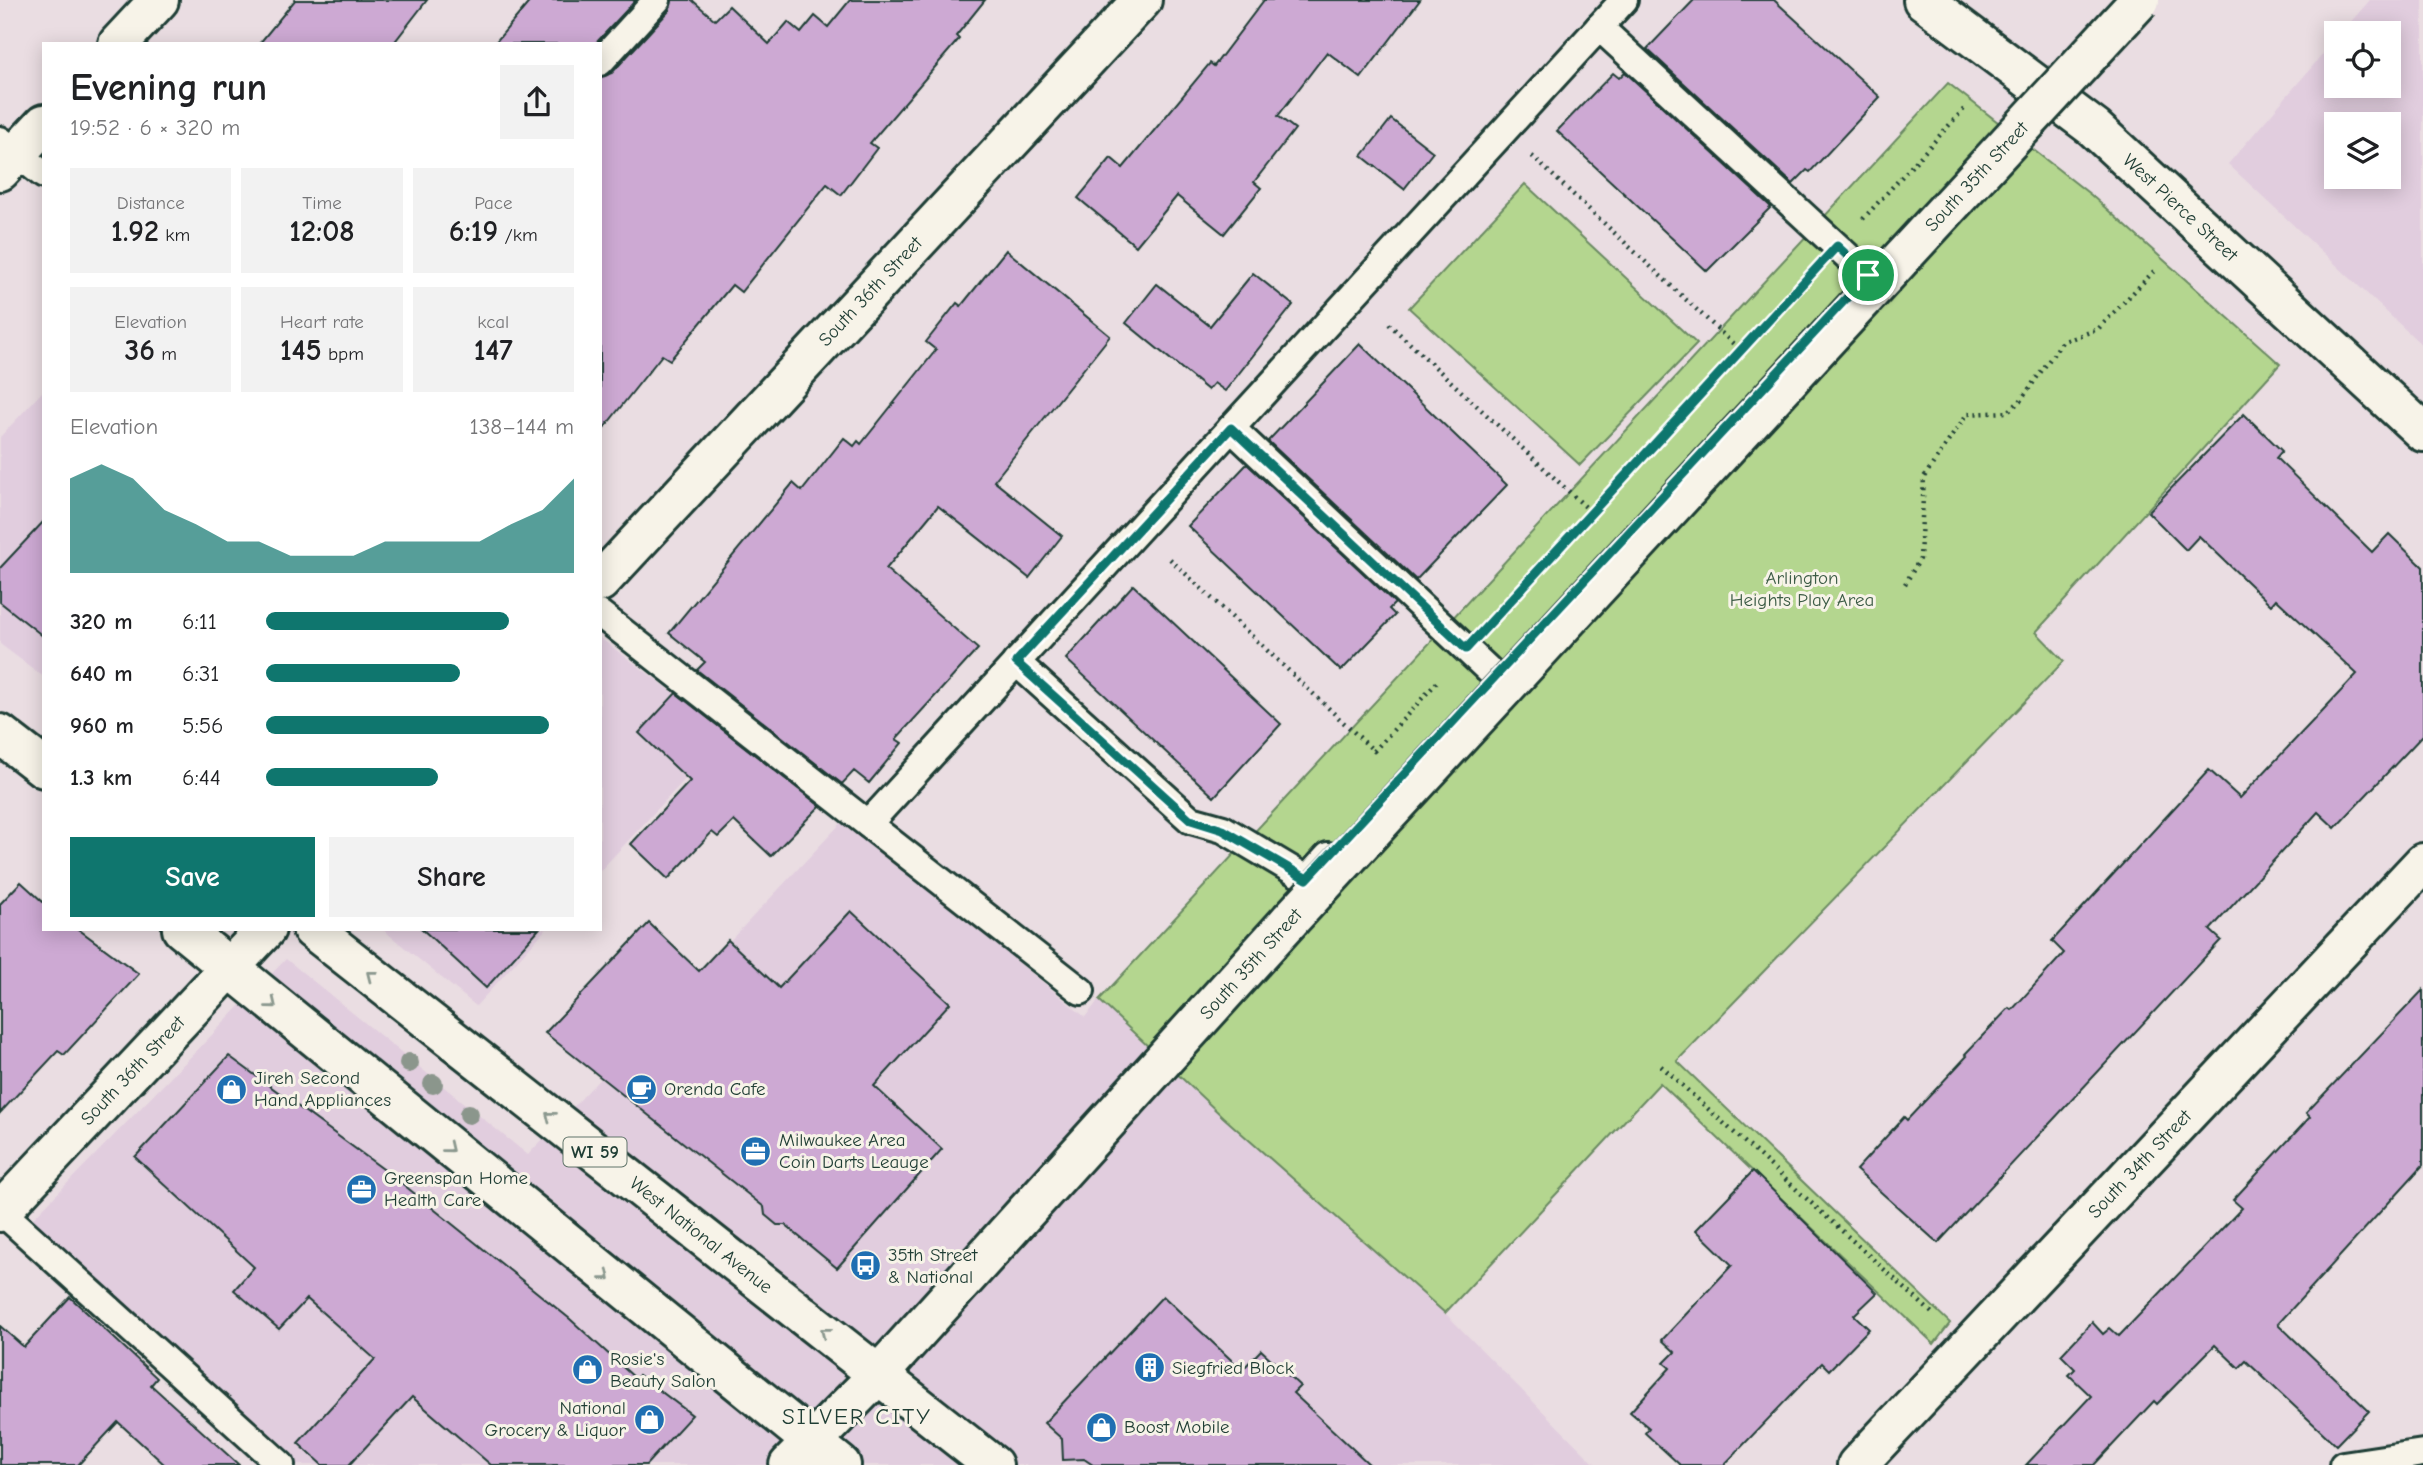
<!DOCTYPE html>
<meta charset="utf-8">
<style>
:root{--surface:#fff;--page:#f2f2f2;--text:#202124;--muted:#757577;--accent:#0f766e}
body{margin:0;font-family:"Comic Neue",sans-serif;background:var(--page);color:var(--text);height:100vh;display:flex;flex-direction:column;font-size:26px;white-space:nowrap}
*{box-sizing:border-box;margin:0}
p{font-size:23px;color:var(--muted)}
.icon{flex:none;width:38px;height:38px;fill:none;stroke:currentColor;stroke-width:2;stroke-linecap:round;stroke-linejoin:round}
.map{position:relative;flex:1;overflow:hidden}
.panel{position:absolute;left:42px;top:42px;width:560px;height:889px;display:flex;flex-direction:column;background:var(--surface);border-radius:0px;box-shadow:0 4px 18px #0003}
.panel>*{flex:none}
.fabs{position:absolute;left:2324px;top:21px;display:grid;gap:14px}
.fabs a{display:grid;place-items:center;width:77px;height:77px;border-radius:0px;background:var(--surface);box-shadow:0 4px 18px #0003;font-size:35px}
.pin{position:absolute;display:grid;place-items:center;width:60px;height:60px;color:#fff;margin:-30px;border:4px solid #fff;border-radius:50%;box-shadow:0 2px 7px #0007}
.round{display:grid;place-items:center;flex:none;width:74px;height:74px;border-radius:0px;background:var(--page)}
.summary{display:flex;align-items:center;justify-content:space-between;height:119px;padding:0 28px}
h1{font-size:38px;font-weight:700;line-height:52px}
.metrics{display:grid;grid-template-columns:repeat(3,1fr);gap:10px;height:119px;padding:7px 28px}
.metrics div{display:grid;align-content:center;border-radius:0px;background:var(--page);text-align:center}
.metrics b{font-size:30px;font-weight:700}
.metrics small{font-size:19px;font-weight:400}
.metrics p{font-size:19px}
.chart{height:196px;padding:14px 28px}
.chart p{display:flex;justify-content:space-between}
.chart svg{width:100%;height:126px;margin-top:7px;fill:var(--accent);opacity:.7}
.cta{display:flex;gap:14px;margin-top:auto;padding:14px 28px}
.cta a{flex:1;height:80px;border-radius:0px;background:var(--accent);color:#fff;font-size:28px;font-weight:700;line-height:80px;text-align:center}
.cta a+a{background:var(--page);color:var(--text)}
ul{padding:0 28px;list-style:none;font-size:23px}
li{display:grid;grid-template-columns:112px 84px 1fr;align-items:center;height:52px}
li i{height:18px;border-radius:9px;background:var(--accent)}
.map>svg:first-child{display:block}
</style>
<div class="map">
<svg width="2423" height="1465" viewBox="0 0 2423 1465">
<rect width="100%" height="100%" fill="#eadde2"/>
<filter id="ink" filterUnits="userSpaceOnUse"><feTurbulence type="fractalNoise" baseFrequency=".0143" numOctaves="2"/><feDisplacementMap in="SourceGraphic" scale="14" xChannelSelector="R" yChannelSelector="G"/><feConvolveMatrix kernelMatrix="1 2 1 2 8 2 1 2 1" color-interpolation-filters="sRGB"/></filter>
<g filter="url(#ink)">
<g fill="#e1cdde" fill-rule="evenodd">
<path d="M 2370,0 L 2423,0 L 2423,346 L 2228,164 L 2336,39 L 2336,86 L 2389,86 L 2389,33 L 2341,33 ZM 2336,124 L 2389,124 L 2389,177 L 2336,177 Z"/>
<polygon points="44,390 44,677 0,644 0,437"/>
<polygon points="600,638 728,733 600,871"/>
<polygon points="844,820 1085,1017 1099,1000 1223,1117 1445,1313 1596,1465 258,1465 14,1238 286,959 528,1155"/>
<polygon points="382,929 546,929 476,1006"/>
</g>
<g fill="#b4d68f" stroke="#6a8a62" stroke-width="2">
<polygon points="1948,83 2091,195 2280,364 2036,632 2064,661 1677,1061 1950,1323 1934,1344 1660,1083 1445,1313 1223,1117 1099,1000"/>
<polygon points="1525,184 1697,344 1580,465 1409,308"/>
</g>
<g fill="#cda9d3" stroke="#1f3d34" stroke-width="2">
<polygon points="295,0 427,0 393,44 259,44"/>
<polygon points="531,0 636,0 595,44 494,44"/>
<polygon points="672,0 692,0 715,20 729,6 769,44 788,22 801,33 815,16 828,27 850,0 985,0 956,36 959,39 870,143 877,148 841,195 827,184 741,292 732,285 670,360 662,355 600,433 600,77 612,73 669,11"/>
<polygon points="1264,0 1420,0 1361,78 1327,52 1278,116 1295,129 1254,182 1261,188 1224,234 1177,196 1136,246 1078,198 1111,158 1123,168 1210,63 1214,66"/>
<polygon points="1694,0 1774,0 1880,97 1810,172 1807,170 1793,184 1647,49"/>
<polygon points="1625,72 1771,207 1707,271 1557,131 1613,73 1619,78"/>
<polygon points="1391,119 1433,152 1404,189 1362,156"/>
<polygon points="1006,250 1110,336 994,481 1062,536 1029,578 938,506 886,569 978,649 896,739 902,743 869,783 854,771 842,784 697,670 705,662 669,633 793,483 802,491 844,438 854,446 858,441 861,444 936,350 926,342 957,303 961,306"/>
<polygon points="1253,273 1293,305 1225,391 1214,383 1208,390 1126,323 1157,284 1210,326"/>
<polygon points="1360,344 1507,485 1416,580 1268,441"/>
<polygon points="2244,414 2282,451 2276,458 2372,552 2389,534 2423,567 2423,735 2335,828 2318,812 2210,930 2221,940 1938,1243 1856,1170 1904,1117 1907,1120 1967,1056 1965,1054 2009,1008 2012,1010 2064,953 2052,941 2209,770 2240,798 2357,674 2276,599 2271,605 2199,536 2186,550 2148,512"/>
<polygon points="1247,464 1395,603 1389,609 1395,615 1341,671 1188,526"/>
<polygon points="44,521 44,637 0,602 0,568"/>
<polygon points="1133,585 1281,724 1214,797 1066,659"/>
<polygon points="676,693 820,806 771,856 734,821 718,837 712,832 668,879 631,844 690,781 639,733"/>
<polygon points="21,882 44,903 44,929 78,929 139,974 64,1055 58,1051 0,1113 0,904"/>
<polygon points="851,911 950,1003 874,1086 942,1149 837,1268 785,1225 777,1225 765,1215 764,1207 545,1033 649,923 699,971 728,940 779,988"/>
<polygon points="422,929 539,929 486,988"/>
<polygon points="2423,990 2423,1165 2278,1324 2369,1411 2336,1445 2246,1361 2239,1368 2215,1345 2157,1404 2154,1401 2094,1465 2026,1465 2091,1396 2069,1375 2075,1369 2061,1355 2092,1322 2103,1334 2110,1328 2119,1336 2242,1208 2233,1200 2310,1117 2306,1113"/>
<polygon points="229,1056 394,1177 570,1319 636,1379 639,1375 692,1415 646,1465 491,1465 412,1397 349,1465 322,1465 298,1443 375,1359 307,1299 279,1329 234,1290 254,1267 135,1157"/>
<polygon points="1753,1171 1877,1293 1854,1315 1869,1329 1829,1370 1822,1363 1724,1465 1680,1465 1645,1433 1649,1428 1630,1412 1670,1368 1664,1363 1675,1352 1662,1340 1732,1265 1696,1230"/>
<polygon points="1163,1296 1242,1370 1261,1350 1300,1386 1293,1393 1370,1465 1093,1465 1084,1459 1063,1460 1062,1439 1044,1423"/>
<polygon points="70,1297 157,1378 151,1385 239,1465 165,1465 118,1422 78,1465 0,1465 0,1326 24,1347"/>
</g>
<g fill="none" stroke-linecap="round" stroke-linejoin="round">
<defs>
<g id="service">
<polyline points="1599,27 1868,275"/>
<polyline points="600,62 657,0"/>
<polyline points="0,140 44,175"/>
<polyline points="1231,428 1495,676"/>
<polyline points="600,614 1081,991"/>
<polyline points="1016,662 1191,820 1223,829 1307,879 1328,856"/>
<polyline points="868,824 1624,0"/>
<polyline points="1,1211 281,1465"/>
<polyline points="2343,1465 2423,1453"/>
</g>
<g id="minor">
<path id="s1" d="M 1923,0 L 2094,128 L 2423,432"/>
<polyline points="118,44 159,0"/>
<polyline points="0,171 44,124"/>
<path id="s2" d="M 600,582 L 1142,0"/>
<path id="s3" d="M 0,1212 L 266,929"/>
<path id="s4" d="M 1857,1465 L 2423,863"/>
</g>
<polyline id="secondary" points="789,1465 879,1374 1290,920"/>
<g id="primary">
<polyline points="0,734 44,768"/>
<polyline points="182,929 841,1465"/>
<path id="s5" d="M 312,929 L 993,1465"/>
</g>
</defs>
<use href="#service" stroke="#1f3d34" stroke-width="32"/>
<use href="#minor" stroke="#1f3d34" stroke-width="44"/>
<use href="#secondary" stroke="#1f3d34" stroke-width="44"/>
<use href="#primary" stroke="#1f3d34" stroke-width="44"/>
<g stroke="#1f3d34" stroke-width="4.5" stroke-dasharray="2 5" stroke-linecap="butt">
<polyline points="1532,156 1741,351"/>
<polyline points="1863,219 1964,109"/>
<polyline points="1389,324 1592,513"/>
<polyline points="1170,559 1374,751 1440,679"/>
<polyline points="1905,584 1920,559 1924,477 1967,414 2008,412 2021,400 2062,342 2098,329 2156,269"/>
<polyline points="1493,620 1812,274"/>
<polyline points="1661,1066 1932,1313"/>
</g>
<use href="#service" stroke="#f7f3e8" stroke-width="26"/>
<use href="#minor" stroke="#f7f3e8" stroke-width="38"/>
<use href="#secondary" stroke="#f7f3e8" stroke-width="38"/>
<use href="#primary" stroke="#f7f3e8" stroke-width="38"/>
<defs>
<g id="secondary-bridge">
<path id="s6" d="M 1290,920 L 2140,0"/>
</g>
</defs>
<use href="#secondary-bridge" stroke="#1f3d34" stroke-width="44" stroke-linecap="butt"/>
<use href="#secondary-bridge" stroke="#f7f3e8" stroke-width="38"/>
</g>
<g fill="#8b968c">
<circle cx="409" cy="1063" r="10"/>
<circle cx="433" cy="1084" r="10"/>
<circle cx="469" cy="1114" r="10"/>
</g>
<defs><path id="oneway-chevron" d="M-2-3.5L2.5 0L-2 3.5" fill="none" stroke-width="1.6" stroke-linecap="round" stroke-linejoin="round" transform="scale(1.75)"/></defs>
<g stroke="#8b988e">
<use href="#oneway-chevron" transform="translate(371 975) rotate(-142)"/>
<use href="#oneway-chevron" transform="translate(272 1004) rotate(39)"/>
<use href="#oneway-chevron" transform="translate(550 1116) rotate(-142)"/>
<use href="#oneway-chevron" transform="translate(449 1148) rotate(39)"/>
<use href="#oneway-chevron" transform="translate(606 1276) rotate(39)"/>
<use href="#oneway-chevron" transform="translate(825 1332) rotate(-142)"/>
</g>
</g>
<g fill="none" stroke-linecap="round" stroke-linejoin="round" filter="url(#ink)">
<defs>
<polygon id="route" points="1837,246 1868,275 1307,879 1223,830 1191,820 1016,662 1231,428 1466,649"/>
</defs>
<use href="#route" stroke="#fff" stroke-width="14"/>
<use href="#route" stroke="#0f766e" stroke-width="9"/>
</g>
<defs>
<symbol id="shop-disc" viewBox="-11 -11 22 22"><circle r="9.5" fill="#1f6fb2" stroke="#f7f3e8"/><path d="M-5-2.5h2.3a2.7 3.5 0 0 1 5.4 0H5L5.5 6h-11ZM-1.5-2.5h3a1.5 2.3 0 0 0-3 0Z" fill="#fff"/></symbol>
<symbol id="cafe-disc" viewBox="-11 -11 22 22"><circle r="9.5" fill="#1f6fb2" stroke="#f7f3e8"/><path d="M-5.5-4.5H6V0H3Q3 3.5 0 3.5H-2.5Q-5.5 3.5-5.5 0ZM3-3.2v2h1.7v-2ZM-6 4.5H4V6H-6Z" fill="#fff"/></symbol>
<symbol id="office-disc" viewBox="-11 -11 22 22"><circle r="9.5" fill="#1f6fb2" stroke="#f7f3e8"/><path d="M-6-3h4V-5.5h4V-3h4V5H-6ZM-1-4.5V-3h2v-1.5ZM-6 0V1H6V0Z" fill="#fff"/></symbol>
<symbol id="bus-disc" viewBox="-11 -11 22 22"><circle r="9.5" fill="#1f6fb2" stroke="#f7f3e8"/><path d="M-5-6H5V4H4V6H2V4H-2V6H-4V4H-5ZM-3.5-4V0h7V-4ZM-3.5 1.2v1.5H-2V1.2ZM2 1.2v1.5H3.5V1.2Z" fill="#fff"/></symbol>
<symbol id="building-disc" viewBox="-11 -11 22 22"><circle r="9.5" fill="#1f6fb2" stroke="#f7f3e8"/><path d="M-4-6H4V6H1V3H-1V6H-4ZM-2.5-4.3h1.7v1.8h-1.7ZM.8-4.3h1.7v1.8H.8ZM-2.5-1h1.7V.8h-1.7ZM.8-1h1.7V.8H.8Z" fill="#fff"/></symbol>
</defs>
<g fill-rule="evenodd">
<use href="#shop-disc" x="214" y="1072" width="35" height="35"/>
<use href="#cafe-disc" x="624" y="1072" width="35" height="35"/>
<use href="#office-disc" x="738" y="1134" width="35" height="35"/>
<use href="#office-disc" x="344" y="1172" width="35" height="35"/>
<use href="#bus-disc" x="848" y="1248" width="35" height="35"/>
<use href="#building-disc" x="1132" y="1350" width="35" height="35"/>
<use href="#shop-disc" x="570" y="1352" width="35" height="35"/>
<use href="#shop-disc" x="632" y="1402" width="35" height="35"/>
<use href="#shop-disc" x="1084" y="1410" width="35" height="35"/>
</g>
<g text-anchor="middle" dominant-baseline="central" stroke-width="6" stroke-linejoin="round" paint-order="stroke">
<rect fill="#f7f3e8" stroke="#60746a" stroke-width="2" x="563.5" y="1137.5" width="63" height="29" rx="5"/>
<g font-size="18" font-weight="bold" fill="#1f3d34">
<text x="595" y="1152">WI 59</text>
</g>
<g font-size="19" fill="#1f3d34" stroke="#f7f3e8">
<text stroke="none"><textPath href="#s6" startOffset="1012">South 35th Street</textPath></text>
<text stroke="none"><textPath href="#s1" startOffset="331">West Pierce Street</textPath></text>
<text stroke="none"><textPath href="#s2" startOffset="397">South 36th Street</textPath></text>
<text transform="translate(1251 964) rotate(-48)">South 35th Street</text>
<text stroke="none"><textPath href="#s3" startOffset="194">South 36th Street</textPath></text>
<text stroke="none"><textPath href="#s4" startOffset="413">South 34th Street</textPath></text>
<text stroke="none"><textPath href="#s5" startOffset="495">West National Avenue</textPath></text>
</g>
<g font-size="19" fill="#3d5c46" stroke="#f7f3e8">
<text x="1802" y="578">Arlington<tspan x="1802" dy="22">Heights Play Area</tspan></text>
</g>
<g font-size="19" fill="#1f3d34" stroke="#f7f3e8" text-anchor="start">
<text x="254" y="1078">Jireh Second<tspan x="254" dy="22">Hand Appliances</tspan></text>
<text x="664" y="1089">Orenda Cafe</text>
<text x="779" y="1140">Milwaukee Area<tspan x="779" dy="22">Coin Darts Leauge</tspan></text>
<text x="384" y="1178">Greenspan Home<tspan x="384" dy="22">Health Care</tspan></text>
<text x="888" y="1255">35th Street<tspan x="888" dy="22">&amp; National</tspan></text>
<text x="610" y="1359">Rosie's<tspan x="610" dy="22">Beauty Salon</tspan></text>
<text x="1172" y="1368">Siegfried Block</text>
<text x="626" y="1408" text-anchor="end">National<tspan x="626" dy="22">Grocery &amp; Liquor</tspan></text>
<text x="1124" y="1427">Boost Mobile</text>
</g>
<g font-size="23" letter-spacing="2" fill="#1f3d34" stroke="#f7f3e8">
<text x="857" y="1416">SILVER CITY</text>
</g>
</g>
</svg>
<div class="fabs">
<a><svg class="icon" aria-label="locate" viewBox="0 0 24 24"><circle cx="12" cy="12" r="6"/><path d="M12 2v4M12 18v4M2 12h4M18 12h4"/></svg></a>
<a><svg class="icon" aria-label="layers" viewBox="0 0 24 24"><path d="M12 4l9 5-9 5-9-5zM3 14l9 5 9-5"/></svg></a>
</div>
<div class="pin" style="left:1868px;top:275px;background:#1e9e55"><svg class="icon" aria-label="arrive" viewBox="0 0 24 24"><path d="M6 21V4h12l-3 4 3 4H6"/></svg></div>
<section class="panel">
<div class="summary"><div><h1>Evening run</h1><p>19:52 · 6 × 320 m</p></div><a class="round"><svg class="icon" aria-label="share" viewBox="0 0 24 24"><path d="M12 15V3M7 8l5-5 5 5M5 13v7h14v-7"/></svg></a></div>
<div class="metrics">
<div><p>Distance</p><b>1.92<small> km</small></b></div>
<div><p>Time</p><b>12:08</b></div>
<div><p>Pace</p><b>6:19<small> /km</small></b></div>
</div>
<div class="metrics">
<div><p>Elevation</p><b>36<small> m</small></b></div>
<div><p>Heart rate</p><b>145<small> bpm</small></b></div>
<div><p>kcal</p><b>147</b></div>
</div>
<div class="chart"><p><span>Elevation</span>138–144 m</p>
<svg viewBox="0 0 160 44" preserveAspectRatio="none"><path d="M0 44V11L10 6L20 11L30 22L40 27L50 33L60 33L70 38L80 38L90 38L100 33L110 33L120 33L130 33L140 27L150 22L160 11V44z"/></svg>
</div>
<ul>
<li><b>320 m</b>6:11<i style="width:79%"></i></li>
<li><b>640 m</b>6:31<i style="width:63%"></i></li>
<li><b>960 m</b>5:56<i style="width:92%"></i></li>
<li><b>1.3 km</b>6:44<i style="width:56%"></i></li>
</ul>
<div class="cta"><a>Save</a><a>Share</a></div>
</section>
</div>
